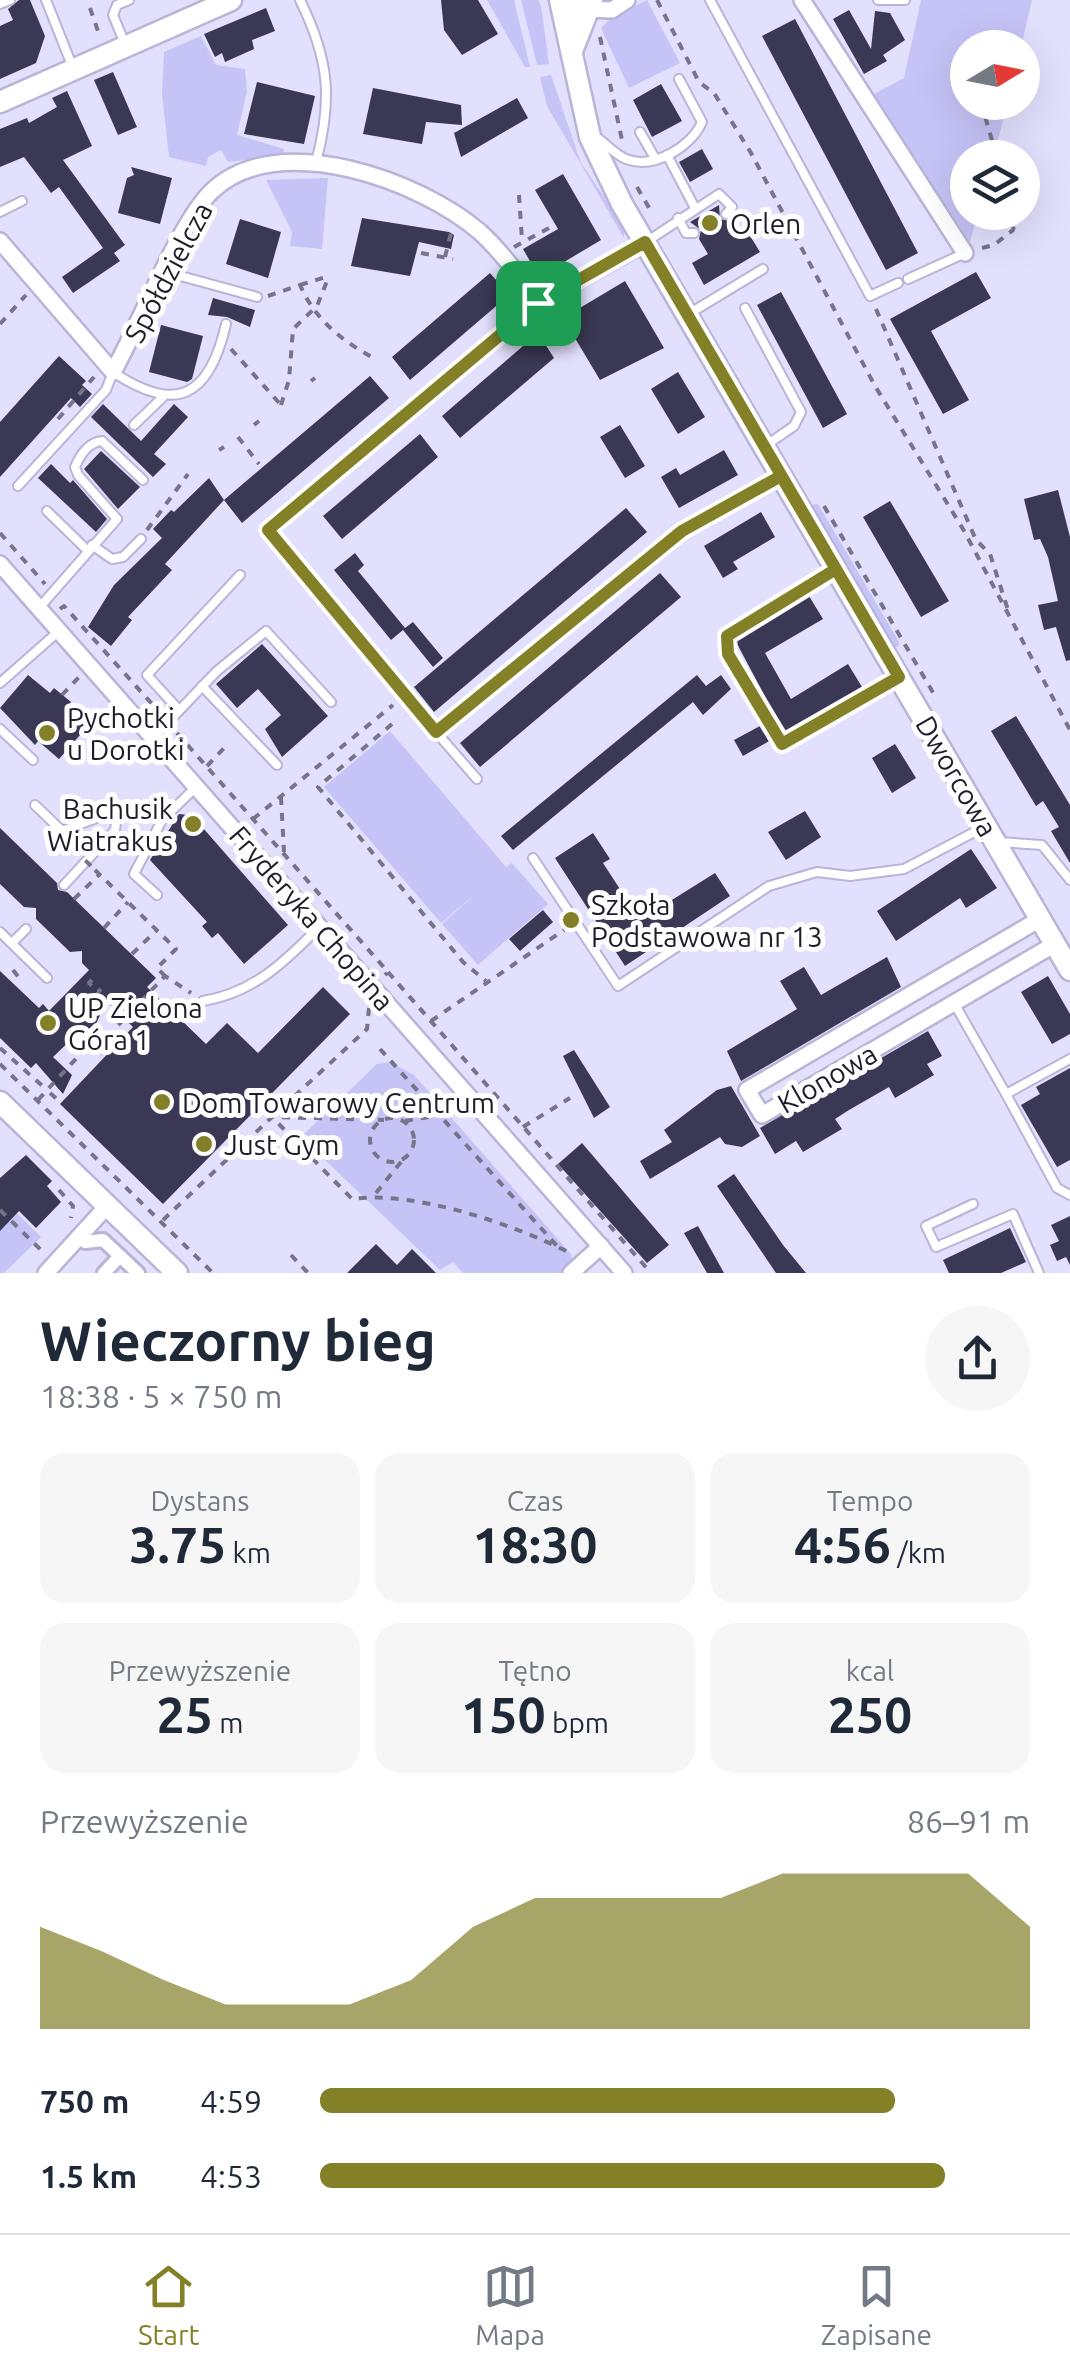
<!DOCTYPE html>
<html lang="pl">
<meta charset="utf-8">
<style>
:root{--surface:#fff;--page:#f6f6f7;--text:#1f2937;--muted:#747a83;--line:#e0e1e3;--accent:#838028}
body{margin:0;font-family:Ubuntu,sans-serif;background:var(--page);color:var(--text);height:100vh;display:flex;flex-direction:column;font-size:38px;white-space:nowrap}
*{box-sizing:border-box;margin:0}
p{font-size:32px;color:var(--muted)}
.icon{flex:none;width:55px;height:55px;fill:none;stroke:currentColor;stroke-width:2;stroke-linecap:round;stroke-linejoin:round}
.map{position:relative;height:1273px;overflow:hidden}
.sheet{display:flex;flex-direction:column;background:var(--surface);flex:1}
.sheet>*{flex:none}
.needle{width:65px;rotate:80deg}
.buttons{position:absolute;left:950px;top:30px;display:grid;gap:20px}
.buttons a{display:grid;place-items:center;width:90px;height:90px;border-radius:50%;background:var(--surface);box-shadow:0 10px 40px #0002;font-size:50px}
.pin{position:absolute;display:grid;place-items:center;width:85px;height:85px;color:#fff;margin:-42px;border-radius:20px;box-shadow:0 5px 15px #0006}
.round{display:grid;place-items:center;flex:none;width:105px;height:105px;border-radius:52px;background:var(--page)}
.overview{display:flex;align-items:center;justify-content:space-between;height:170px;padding:0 40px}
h1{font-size:55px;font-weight:700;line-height:75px}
.stats{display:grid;grid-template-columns:repeat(3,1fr);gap:15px;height:170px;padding:10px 40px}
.stats div{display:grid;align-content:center;border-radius:25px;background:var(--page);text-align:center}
.stats b{font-size:50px;font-weight:700}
.stats small{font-size:28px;font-weight:400}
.stats p{font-size:28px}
.chart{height:280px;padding:20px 40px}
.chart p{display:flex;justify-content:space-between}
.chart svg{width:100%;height:180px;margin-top:10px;fill:var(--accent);opacity:.7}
ul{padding:0 40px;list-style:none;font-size:32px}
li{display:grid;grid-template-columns:160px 120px 1fr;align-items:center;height:75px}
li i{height:25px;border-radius:12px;background:var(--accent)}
.tabs{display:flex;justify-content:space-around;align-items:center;height:140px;border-top:2px solid var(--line);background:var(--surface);font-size:28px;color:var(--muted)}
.tabs a{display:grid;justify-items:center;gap:5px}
.tabs .on{color:var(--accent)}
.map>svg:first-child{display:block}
</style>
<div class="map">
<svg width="1070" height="1273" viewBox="0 0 1070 1273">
<rect width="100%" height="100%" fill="#e2e0fd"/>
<g fill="#c6c3f7">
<polygon points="487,0 514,0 530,67 525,67"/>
<polygon points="521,0 538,0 541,6 549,64 537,65"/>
<polygon points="647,0 680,63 629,88 601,28 611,18"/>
<polygon points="921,0 1032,0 1021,47 968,48 968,102 1008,103 993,157 968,158 968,212 978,213 970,242 874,94 904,78"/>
<polygon points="201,36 216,65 245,69 247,91 237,135 284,149 283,155 228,162 221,150 208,157 206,166 169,157 162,94 164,52"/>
<polygon points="551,75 581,163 624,226 624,238 547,106 540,77"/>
<polygon points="328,178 322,249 290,246 292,232 266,180"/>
<polygon points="818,504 899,642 898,647 893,647 810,505"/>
<polygon points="390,731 506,867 512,863 548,904 478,965 442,924 479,891 441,923 324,787"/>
<polygon points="390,1062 414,1075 571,1254 573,1261 565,1273 463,1273 453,1262 440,1270 301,1137 377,1064"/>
<polygon points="0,1196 41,1237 4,1273 0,1273"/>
</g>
<g fill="#3b3855">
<polygon points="19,0 30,0 45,36 36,63 0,79 0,26 13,20 8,9"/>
<polygon points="441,0 478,0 498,34 462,55 444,30"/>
<polygon points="266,8 275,31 252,40 254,49 225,62 222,53 215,57 204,34"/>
<polygon points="849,10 871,49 875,11 890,13 905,40 883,55 887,61 864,74 833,19"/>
<polygon points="795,19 918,253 886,270 762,36"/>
<polygon points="113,72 137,127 118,135 94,80"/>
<polygon points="257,82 315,96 304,144 244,134"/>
<polygon points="661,84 682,121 652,137 633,100"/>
<polygon points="373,88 461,105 462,125 426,122 422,144 363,134"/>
<polygon points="67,91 92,146 63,160 125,245 114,253 120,261 73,293 62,277 103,248 59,187 51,193 24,157 0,167 0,129 27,118 29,123 57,107 52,98"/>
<polygon points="517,98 528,118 461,157 454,133"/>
<polygon points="702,149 713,169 690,182 679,162"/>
<polygon points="131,167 172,178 160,224 118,213 127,178 134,175"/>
<polygon points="563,174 601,240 539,277 523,249 558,229 535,190"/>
<polygon points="719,205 720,219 729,221 738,236 747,231 760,252 704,285 692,263 708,254 699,239 701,230 690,222"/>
<polygon points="362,218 449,232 454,235 451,249 419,242 410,276 351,266"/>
<polygon points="240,219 281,232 268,278 226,264"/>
<polygon points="976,272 991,298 931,331 969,400 943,414 890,319"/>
<polygon points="490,273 509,295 410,380 392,357"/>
<polygon points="625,281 664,348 600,380 563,318"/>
<polygon points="781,292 847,414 823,428 757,305"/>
<polygon points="213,298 255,310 250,327 227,317 208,315"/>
<polygon points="161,325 203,336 192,379 187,382 149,372"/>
<polygon points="538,333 554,358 460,438 442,416"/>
<polygon points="59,356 86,381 82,385 92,394 80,407 71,398 0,477 0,422"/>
<polygon points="678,372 705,417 678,434 651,389"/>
<polygon points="370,376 389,398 242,523 224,500 165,564 172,570 128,617 132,620 111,646 88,627 114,585 162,538 153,529 171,510 174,512 209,478 224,500"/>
<polygon points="103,404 141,441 174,404 188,417 154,454 166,464 153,477 91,417"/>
<polygon points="620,425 645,466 625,478 600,437"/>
<polygon points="420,434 438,457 342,539 323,516"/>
<polygon points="724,450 738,475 679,508 661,477 676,468 680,475"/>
<polygon points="101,451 140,487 118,509 84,469"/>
<polygon points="51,464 70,483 73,480 107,519 96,532 38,478"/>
<polygon points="1058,490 1070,537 1070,660 1066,661 1056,627 1044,630 1038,605 1058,601 1048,557 1040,539 1034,540 1024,499"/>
<polygon points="890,501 949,601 921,617 863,517"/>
<polygon points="626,508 647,532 434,712 414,687"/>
<polygon points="761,512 775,537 733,562 738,569 723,578 704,546"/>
<polygon points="355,553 364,565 358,571 405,628 413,622 443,658 433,667 403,630 391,640 334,570"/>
<polygon points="660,573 681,597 480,767 460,743"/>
<polygon points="809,596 823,619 765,653 791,699 848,664 862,687 784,732 735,640"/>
<polygon points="262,644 328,716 282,757 265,729 281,715 258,689 237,708 216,684"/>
<polygon points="28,675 50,693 54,688 71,702 66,708 88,726 59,759 38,741 35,745 0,708"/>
<polygon points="697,675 706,686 721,675 731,689 703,715 693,702 513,850 501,836"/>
<polygon points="1016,716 1070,805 1070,863 1051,831 1059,827 1043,801 1036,806 991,731"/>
<polygon points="760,726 771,740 743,756 734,740"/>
<polygon points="895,744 916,778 892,793 872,758"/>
<polygon points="805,811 821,837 786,860 768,832"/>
<polygon points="179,814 188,815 203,828 288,925 244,964 218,933 212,938 202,926 207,922 150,860"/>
<polygon points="0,828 57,883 58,890 67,892 156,978 147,987 206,1044 227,1023 258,1053 323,987 350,1014 163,1204 60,1104 133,1027 107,1001 89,1038 78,1033 53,1057 72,1075 63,1094 36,1063 31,1068 0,1038 0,971 39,1008 43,1004 49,1011 89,970 82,963 82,951 70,952 36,919 36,908 24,907 0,884"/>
<polygon points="593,833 610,859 603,863 640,920 715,873 730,896 625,966 555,858"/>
<polygon points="971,849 997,888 966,908 960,898 896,941 877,911"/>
<polygon points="543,910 553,922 520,951 509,939"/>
<polygon points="887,957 901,987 741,1081 727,1051 797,1009 780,981 804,967 821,995"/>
<polygon points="1048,976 1070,1014 1070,1034 1052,1044 1021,992"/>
<polygon points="928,1031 942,1056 927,1064 934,1075 895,1098 889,1087 849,1110 835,1119 842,1129 803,1152 796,1141 775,1154 760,1128"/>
<polygon points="574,1050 610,1107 594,1118 563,1056"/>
<polygon points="1070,1068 1070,1160 1057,1167 1021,1105 1040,1094 1036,1087"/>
<polygon points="731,1086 760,1136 742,1147 725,1144 720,1137 650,1179 640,1161 672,1142 664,1130 717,1090"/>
<polygon points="582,1143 669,1245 647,1263 558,1164"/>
<polygon points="26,1155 52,1181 47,1186 61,1202 36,1228 19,1211 0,1231 0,1178"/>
<polygon points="734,1174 783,1245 806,1273 776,1273 717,1186"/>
<polygon points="1070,1216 1070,1265 1066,1257 1057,1261 1050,1245 1059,1241 1051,1225"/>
<polygon points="698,1226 724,1273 707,1273 684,1233"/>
<polygon points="1010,1228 1026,1262 1001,1273 949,1273 943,1260"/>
<polygon points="376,1244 397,1265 412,1249 436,1273 347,1273"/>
</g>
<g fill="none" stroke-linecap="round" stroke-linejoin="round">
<defs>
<g id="service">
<polyline points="46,0 73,68"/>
<path d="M 300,0 C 329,59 333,99 316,162"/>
<polyline points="710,0 870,296 898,283"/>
<polyline points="878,0 905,0"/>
<polyline points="0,4 10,0"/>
<polyline points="125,44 113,15 117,5 129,0"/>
<polyline points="640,132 656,160"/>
<path d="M 599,139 C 607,145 616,155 626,159 C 654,170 692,146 702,122 L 679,79"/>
<polyline points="667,155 695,208"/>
<polyline points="0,212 22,201"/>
<polyline points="678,218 686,233 694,233"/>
<polyline points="646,242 719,194 732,207 726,214"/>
<polyline points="166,272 257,297"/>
<polyline points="908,279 965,253"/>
<polyline points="745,308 801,412 794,426 765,446"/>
<polyline points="687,315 763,269"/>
<polyline points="134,425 163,397"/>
<path d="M 18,486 L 106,390 L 113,372 C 176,414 209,398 226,324"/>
<polyline points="47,511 88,551"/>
<polyline points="92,545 112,559 123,557 141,539"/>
<polyline points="832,571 727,636 728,654 782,744 895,679"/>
<path d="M 39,608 L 117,519 L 78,475 L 75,467 C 80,455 89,442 102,441 L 143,480"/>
<polyline points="0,683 59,631"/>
<polyline points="202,686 277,765"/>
<polyline points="179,710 147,675 240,575"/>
<polyline points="0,729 33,760"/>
<polyline points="436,732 477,779"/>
<polyline points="153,738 217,671 266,631 331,702"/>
<polyline points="35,805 62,831 118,810 115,830 64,885"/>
<polyline points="1000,842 1042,845 1070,880"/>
<polyline points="533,858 618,986 769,886 817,872 850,876 904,869 982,828"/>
<polyline points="157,895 134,874 162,820 196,787"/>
<polyline points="0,932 47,978"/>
<polyline points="12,943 26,929"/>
<path d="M 203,1001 C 253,993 285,962 320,926"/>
<polyline points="954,1003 1006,1094"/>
<polyline points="1070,1059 1006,1094 1057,1188 1070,1195"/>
<polyline points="973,1204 926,1226 936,1247 1013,1214 1039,1273"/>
</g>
<g id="pedestrian">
<polyline points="85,1242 103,1240 138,1273"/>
<polyline points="104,1273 120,1256"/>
</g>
<g id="minor">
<polyline points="802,0 965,253"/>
<polyline points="580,9 612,10 627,0"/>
<path d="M 0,241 L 113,372 C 138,328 180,221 212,191 C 278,128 421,181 480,232 C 503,253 521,278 538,303"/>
<polyline points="645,243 538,303 268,530 436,732 682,531 781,476"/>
<polyline points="0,564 624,1273"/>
<polyline points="1040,919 747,1090 762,1115 1055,944"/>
<polyline points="46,1273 108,1205"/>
<polyline points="571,1273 601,1246"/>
</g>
<g id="tertiary">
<polyline points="560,0 590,137 622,204 1070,970"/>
<polyline points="574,34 575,0"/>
<polyline points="572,51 592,0"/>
<polyline points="0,102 231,0"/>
<polyline points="0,1102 177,1273"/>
</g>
</defs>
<use href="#service" stroke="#b7b5d8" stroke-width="12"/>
<use href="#pedestrian" stroke="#b7b5d8" stroke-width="18"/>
<use href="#minor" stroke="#b7b5d8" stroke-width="20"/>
<use href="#tertiary" stroke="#b7b5d8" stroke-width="25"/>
<g stroke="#767489" stroke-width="4" stroke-dasharray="8 8" stroke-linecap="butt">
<polyline points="657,0 699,82 714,93 751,153 875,386 963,529 1070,730"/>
<polyline points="90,8 100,37"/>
<polyline points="600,37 622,140"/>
<polyline points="990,48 991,34"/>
<polyline points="981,102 993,144 1008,158"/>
<polyline points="1022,167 1022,182"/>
<polyline points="637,187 652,213"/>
<polyline points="519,195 522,240"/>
<polyline points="514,247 549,228"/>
<polyline points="982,248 994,245 1013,230 1017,212"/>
<polyline points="421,253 453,259"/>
<polyline points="445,257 451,233"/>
<polyline points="300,285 329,276"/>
<path d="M 268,296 L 300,285 C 316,321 342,341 377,360"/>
<polyline points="876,309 976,540 990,554 1008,610"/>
<polyline points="0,324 26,295"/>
<polyline points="231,349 281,405"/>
<polyline points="311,381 315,378"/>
<polyline points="281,405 289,380 293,329 317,306 329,276"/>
<polyline points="58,419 94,377"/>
<polyline points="254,425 259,421"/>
<polyline points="238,437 259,464"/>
<polyline points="219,450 224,447"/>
<polyline points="824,506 935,696"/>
<polyline points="147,530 188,474"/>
<polyline points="0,533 45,584"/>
<polyline points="60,609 64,606 161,714"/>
<polyline points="62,695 79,677"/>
<polyline points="392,724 318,787 463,962 486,981"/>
<polyline points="177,733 388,972 385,975"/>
<polyline points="207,766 227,745"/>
<polyline points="281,797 284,852"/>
<polyline points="253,819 393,705"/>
<polyline points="66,842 69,849 77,839"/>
<polyline points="74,849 84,838"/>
<polyline points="95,870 176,949 157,968 165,976"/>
<polyline points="74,899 100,874"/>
<polyline points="104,928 128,902"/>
<polyline points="132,954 157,930"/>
<polyline points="13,970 20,979"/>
<polyline points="388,972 651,1273"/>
<polyline points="92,980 89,983 98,992 101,989"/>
<polyline points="119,1007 128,1015"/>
<path d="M 369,1008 L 367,1029 L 272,1117 L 352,1199 C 413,1190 513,1224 568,1252"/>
<polyline points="431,1021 564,930"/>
<polyline points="90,1044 101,1056"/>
<polyline points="0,1048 47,1090"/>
<polyline points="380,1049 557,1246"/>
<polyline points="0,1064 213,1273"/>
<polyline points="50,1093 60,1102"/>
<polyline points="38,1100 95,1038 109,1035 165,976 191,993"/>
<circle cx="392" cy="1140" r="22"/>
<polyline points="405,1121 434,1116"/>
<polyline points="523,1127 570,1098"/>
<polyline points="59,1190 73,1206 71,1218"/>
<polyline points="376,1193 401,1162"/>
<polyline points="0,1210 42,1251"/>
<polyline points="163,1220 272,1117 384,1120"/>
<polyline points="291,1255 308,1273"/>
</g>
<use href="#service" stroke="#fff" stroke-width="8"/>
<use href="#pedestrian" stroke="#fff" stroke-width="12"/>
<use href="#minor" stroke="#fff" stroke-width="15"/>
<use href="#tertiary" stroke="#fff" stroke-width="20"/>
<polyline stroke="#767489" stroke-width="4" stroke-dasharray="8 8" stroke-linecap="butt" points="74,849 95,870"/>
</g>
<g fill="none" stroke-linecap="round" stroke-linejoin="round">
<defs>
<polyline id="route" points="538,303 645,242 899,677 782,744 728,654 727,636 836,569 781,476 682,531 436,732 268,530 538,303"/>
</defs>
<use href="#route" stroke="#fff" stroke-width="20"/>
<use href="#route" stroke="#838028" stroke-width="12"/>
</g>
<g fill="#838028" stroke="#fff" stroke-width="4">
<circle cx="710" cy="223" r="10"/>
<circle cx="47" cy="733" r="10"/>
<circle cx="193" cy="824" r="10"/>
<circle cx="571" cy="920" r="10"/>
<circle cx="48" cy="1023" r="10"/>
<circle cx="162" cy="1102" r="10"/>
<circle cx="204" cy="1144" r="10"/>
</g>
<g text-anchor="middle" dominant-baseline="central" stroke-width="10" stroke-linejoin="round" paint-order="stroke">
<g font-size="28" fill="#1d1c29" stroke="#fff" text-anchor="start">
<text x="730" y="223">Orlen</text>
<text x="67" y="717">Pychotki<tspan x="67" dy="32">u Dorotki</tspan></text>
<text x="173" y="808" text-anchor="end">Bachusik<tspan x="173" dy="32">Wiatrakus</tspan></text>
<text x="591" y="904">Szkoła<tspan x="591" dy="32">Podstawowa nr 13</tspan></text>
<text x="68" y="1007">UP Zielona<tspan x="68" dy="32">Góra 1</tspan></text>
<text x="182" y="1102">Dom Towarowy Centrum</text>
<text x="224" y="1144">Just Gym</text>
</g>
<g font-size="28" fill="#1d1c29" stroke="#fff">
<text transform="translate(168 272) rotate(-62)">Spółdzielcza</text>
<text transform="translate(957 776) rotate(60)">Dworcowa</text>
<text transform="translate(312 918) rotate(49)">Fryderyka Chopina</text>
<text transform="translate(827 1078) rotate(-30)">Klonowa</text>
</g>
</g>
</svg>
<div class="buttons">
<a><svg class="needle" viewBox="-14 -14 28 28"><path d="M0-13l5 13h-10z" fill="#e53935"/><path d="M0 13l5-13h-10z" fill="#747a83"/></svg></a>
<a><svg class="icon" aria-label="layers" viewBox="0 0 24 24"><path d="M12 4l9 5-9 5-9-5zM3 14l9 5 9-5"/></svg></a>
</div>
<div class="pin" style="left:538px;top:303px;background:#1e9e55"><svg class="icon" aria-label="arrive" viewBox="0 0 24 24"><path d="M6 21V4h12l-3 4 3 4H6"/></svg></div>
</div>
<section class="sheet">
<div class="overview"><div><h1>Wieczorny bieg</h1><p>18:38 · 5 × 750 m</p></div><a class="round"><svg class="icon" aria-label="share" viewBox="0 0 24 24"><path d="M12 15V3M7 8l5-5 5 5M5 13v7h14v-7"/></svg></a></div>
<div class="stats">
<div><p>Dystans</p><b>3.75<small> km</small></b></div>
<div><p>Czas</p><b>18:30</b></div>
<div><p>Tempo</p><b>4:56<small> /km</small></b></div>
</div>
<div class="stats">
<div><p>Przewyższenie</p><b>25<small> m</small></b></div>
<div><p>Tętno</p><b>150<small> bpm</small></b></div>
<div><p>kcal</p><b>250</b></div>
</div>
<div class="chart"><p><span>Przewyższenie</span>86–91 m</p>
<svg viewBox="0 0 160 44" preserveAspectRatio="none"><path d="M0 44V19L10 25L20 32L30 38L40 38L50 38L60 32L70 19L80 12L90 12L100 12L110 12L120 6L130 6L140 6L150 6L160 19V44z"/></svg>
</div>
<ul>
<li><b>750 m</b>4:59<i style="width:81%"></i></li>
<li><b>1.5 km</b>4:53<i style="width:88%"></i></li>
</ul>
</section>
<nav class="tabs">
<a class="on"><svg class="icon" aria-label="home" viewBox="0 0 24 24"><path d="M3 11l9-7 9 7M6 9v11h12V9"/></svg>Start</a>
<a><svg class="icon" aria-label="map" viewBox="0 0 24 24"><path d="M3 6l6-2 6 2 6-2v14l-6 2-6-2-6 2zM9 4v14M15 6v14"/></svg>Mapa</a>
<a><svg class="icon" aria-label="saved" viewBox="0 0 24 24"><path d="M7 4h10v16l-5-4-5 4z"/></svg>Zapisane</a>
</nav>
